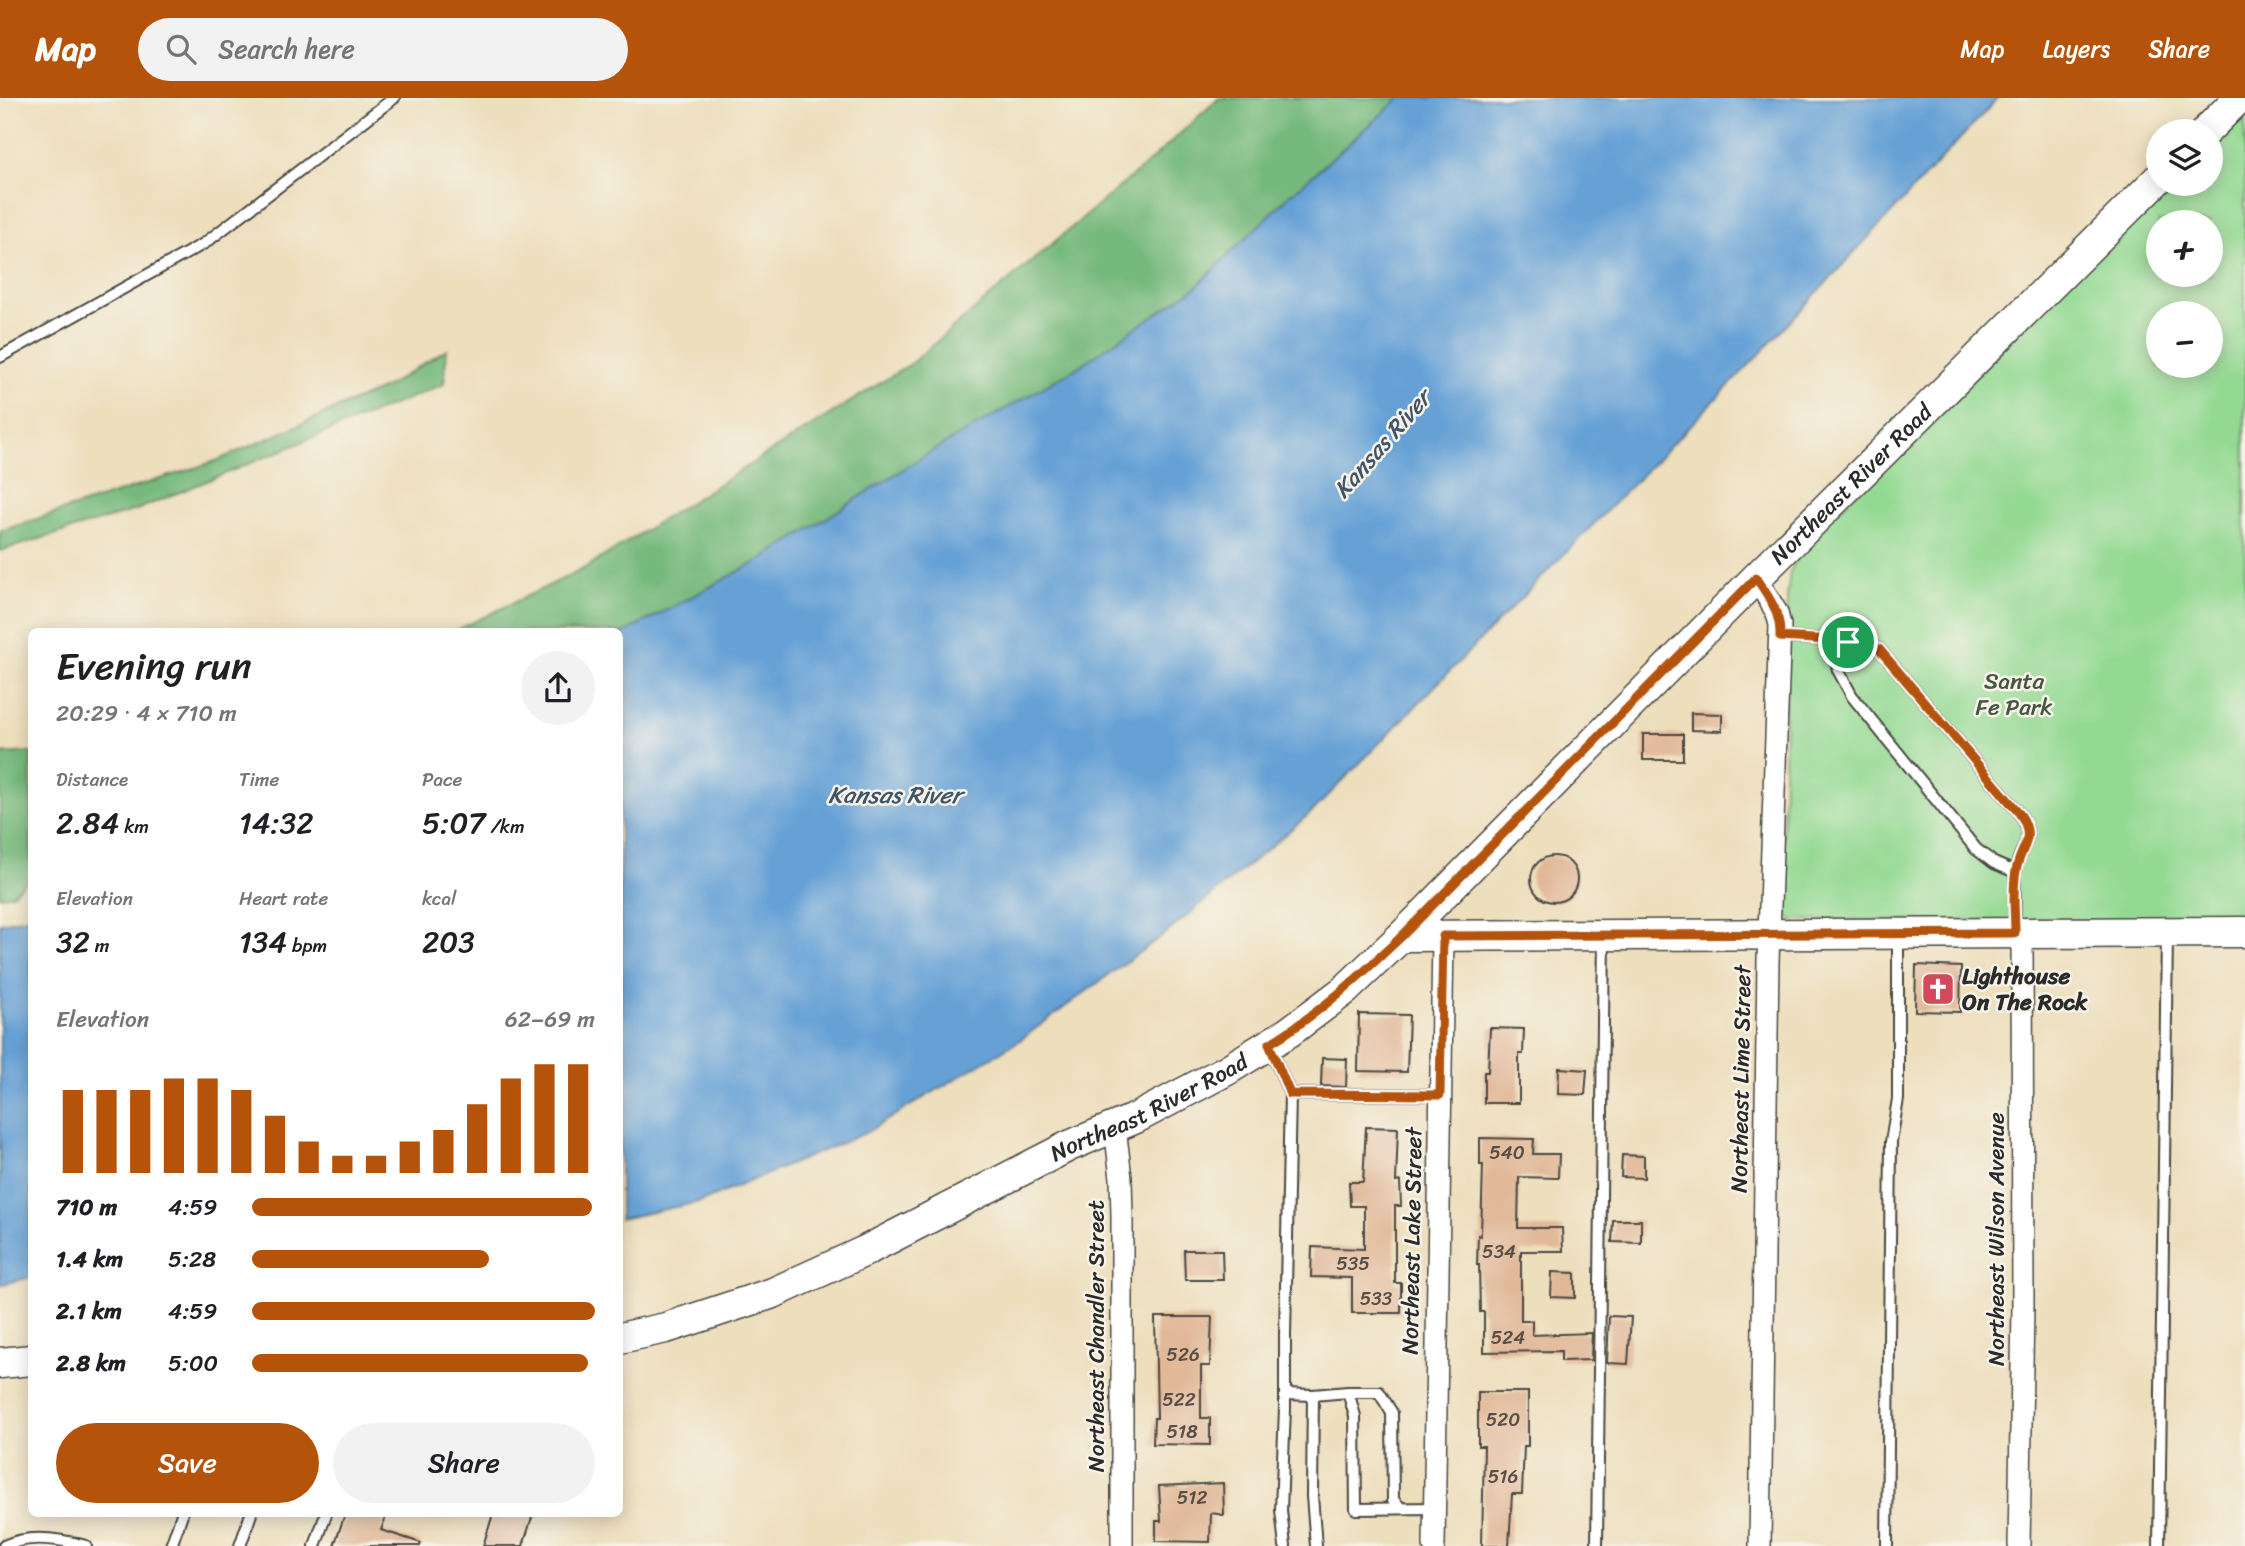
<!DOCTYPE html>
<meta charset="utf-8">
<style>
:root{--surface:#fff;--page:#f2f2f2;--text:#202124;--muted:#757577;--accent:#b45309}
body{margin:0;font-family:Sriracha,sans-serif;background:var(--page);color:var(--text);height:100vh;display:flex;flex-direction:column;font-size:26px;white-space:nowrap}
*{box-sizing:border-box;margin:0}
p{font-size:23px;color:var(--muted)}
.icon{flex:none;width:38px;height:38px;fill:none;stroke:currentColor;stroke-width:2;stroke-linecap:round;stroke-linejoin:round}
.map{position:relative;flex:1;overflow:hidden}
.panel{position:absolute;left:28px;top:530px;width:595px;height:889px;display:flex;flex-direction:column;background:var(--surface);border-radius:10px;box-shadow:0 4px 18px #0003}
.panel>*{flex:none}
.buttons{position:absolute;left:2146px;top:21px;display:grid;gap:14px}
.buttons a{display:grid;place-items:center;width:77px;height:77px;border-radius:50%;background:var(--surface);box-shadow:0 4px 18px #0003;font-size:35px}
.pin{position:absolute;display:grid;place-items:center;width:60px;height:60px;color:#fff;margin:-30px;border:4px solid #fff;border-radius:50%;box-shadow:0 2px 7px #0007}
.round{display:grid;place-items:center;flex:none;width:74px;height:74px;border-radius:37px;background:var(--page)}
.head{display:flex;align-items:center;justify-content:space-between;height:119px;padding:0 28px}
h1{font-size:38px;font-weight:600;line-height:52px}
.metrics{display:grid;grid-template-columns:repeat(3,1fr);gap:10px;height:119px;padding:7px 28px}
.metrics div{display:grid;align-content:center}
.metrics b{font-size:30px;font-weight:600}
.metrics small{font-size:19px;font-weight:400}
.metrics p{font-size:19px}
.chart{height:196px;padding:14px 28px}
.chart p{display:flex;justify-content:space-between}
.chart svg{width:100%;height:126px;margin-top:7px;stroke:var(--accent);stroke-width:6}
.action{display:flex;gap:14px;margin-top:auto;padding:14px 28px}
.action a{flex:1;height:80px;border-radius:42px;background:var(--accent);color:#fff;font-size:28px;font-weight:600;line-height:80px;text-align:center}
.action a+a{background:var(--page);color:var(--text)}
ul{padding:0 28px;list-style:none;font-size:23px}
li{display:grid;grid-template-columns:112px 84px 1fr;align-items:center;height:52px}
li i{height:18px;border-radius:9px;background:var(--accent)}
header{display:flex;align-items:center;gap:42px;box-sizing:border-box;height:98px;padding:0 35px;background:var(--accent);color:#fff}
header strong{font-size:33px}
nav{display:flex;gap:38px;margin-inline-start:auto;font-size:24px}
.search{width:490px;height:63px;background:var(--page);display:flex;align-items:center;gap:18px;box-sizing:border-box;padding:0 24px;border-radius:38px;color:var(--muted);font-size:26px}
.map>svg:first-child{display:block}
</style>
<header>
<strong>Map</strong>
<div class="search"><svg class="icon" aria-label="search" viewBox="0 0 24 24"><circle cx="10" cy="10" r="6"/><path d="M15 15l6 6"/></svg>Search here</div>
<nav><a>Map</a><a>Layers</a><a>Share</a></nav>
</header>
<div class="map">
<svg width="2245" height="1448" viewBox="0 0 2245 1448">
<rect width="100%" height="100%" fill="#f7f3e8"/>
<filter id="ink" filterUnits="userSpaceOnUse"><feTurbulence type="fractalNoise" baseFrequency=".0143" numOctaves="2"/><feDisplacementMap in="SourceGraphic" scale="14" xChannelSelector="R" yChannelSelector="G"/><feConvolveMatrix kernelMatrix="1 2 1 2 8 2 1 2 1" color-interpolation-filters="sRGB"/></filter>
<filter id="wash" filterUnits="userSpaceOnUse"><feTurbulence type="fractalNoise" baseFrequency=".00686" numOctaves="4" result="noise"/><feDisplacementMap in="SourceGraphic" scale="28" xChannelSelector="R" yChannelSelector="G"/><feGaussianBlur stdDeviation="1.57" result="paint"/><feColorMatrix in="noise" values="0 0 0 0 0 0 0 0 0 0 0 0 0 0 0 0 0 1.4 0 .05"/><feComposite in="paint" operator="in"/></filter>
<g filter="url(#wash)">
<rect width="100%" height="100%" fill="#eddebc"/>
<path fill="#93d992" stroke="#5f825e" stroke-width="2" fill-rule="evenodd" d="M 2245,9 L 2245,826 L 1792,822 L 1786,814 L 1782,801 L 1787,499 L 1790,474 L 1802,448 L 2167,86 L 2210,86 L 2210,43 ZM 2158,124 L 2210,124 L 2210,177 L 2158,177 ZM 2158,215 L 2210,215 L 2210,268 L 2158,268 Z"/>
<g fill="#76b97c" stroke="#507254" stroke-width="2">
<polygon points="1219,0 1400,0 1287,100 1196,189 1075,271 929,355 759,463 620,537 620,534 453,534 585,470 909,267 1149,64"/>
<polygon points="447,251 444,286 136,412 0,453 0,433 216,363 386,289"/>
<polygon points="31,654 31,779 12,796 0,798 0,656"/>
</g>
<g fill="#66a1d6" stroke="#486680" stroke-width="2">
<polygon points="1400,0 1998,0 1758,258 1313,713 1170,832 1020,942 865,1035 703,1103 620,1121 620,537 759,463 929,355 1075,271 1196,189 1287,100"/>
<polygon points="31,819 31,1179 0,1187 0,825"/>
</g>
<g id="blocks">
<g fill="#e1b898">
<polygon points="1691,615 1722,616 1722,633 1691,632"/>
<rect x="1643" y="636" width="40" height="26"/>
<circle cx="1554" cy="781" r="23"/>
<polygon points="1916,867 1961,869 1960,914 1915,913"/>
<polygon points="1359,916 1409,917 1407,974 1358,973"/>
<polygon points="1490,930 1524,931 1523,956 1519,956 1519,1005 1484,1005 1484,974 1488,974"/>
<polygon points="1322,960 1347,961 1346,989 1321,988"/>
<polygon points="1559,970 1587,972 1585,997 1558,996"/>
<polygon points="1366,1029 1398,1030 1396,1084 1400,1083 1401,1108 1395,1108 1395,1185 1401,1185 1401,1215 1352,1215 1352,1180 1311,1179 1312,1149 1364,1151 1364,1108 1350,1108 1349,1084 1363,1084"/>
<polygon points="1480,1040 1534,1041 1533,1056 1559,1056 1558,1080 1519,1079 1518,1130 1562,1130 1563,1153 1521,1153 1521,1223 1532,1223 1532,1237 1592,1235 1591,1262 1561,1263 1561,1253 1484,1254 1484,1214 1480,1214 1479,1167 1477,1167 1478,1137 1481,1138 1483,1067 1480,1067"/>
<polygon points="1622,1057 1644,1058 1644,1080 1621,1079"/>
<polygon points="1613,1122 1641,1122 1641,1145 1612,1144"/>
<polygon points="1184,1152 1222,1152 1223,1182 1185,1182"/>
<polygon points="1552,1174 1575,1175 1575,1200 1551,1199"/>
<polygon points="1609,1218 1631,1219 1628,1266 1607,1265"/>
<polygon points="1155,1219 1212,1219 1210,1268 1201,1268 1201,1320 1210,1320 1210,1347 1153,1346 1154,1320 1157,1320"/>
<polygon points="1478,1294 1528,1294 1528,1348 1524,1348 1522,1396 1512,1396 1509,1448 1482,1448 1484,1348 1478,1348"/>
<polygon points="1223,1385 1224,1417 1211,1415 1210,1444 1156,1443 1156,1423 1161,1423 1159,1388"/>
<polygon points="345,1416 387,1416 381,1432 421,1445 420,1448 334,1448"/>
<polygon points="493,1416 533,1416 523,1448 483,1448"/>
</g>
</g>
</g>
<g filter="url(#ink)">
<use href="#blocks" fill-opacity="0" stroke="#484641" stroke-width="2"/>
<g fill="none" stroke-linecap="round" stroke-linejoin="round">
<defs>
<g id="lane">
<polyline points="0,259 205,145 394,0"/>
<path d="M 1780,539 C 1813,541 1847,541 1879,551 L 2020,716 C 2038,744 2017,750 2015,777 C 2014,795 2015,814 2015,832"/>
<polyline points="1832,542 1838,572 1852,598 1976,751 1994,765 2015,774"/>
<polyline points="1270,949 1290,996 1285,1237 1285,1310 1281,1412 1285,1448"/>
<polyline points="1290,996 1440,997"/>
<polyline points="1348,1294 1379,1294 1392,1315 1393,1402 1401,1410"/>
<polyline points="1285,1296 1313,1297 1348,1294 1355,1318 1356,1411 1434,1410"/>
<polyline points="1313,1297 1312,1398 1316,1448"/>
<path d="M 4,1448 C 28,1436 61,1441 86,1448"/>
<polyline points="171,1448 182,1416"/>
<polyline points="240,1448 251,1416"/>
<polyline points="315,1448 326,1416"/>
<polyline points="1597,1448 1604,838"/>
<polyline points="1887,1448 1891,1044 1898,1001 1898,839"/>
<polyline points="2159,1448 2167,837"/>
</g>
<g id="street">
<polyline points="1756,480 1777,515 1780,527 1768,863 1760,1448"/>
<polyline points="1115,1029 1121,1080 1122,1119 1122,1448"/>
<polyline points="1434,1448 1443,838"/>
<polyline points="2019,1448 2023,1209 2022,835"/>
</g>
<g id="secondary">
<polyline points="2206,33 2239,0"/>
<polyline points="1402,838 2245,834"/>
<path id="s1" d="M 620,1240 L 666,1230 L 773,1195 L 863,1154 L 1069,1048 L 1136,1020 L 1227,972 L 1289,934 L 1345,892 L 1402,838 L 1756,480 L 2158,81"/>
<polyline points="0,1265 32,1262"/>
</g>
</defs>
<use href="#lane" stroke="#484641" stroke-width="14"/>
<use href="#street" stroke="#484641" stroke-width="24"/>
<use href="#secondary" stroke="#484641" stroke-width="33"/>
<use href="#lane" stroke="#fff" stroke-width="10"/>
<use href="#street" stroke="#fff" stroke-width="21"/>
<use href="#secondary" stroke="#fff" stroke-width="30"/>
</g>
</g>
<g fill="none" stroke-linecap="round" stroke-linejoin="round" filter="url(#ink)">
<defs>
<path id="route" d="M 1756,480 C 1769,499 1781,515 1780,539 C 1813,541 1847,541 1879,551 L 2020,716 C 2037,742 2020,748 2016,773 C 2012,792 2015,815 2015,835 L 1443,838 L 1440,997 L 1290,996 L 1269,946 C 1319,916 1360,878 1402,838 Z"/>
</defs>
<use href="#route" stroke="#fff" stroke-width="14"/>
<use href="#route" stroke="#b45309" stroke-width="9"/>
</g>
<defs>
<symbol id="church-square" viewBox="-11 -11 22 22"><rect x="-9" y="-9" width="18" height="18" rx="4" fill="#d1495b" stroke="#f7f3e8"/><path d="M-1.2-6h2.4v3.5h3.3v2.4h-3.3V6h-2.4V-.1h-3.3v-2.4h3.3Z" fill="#fff"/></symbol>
</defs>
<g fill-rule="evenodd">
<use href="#church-square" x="1919" y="872" width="38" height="38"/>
</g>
<g text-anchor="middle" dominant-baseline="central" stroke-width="5" stroke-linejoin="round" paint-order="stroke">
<g font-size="19" fill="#584e46">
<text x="1507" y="1054">540</text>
<text x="1499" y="1153">534</text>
<text x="1353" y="1165">535</text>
<text x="1376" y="1200">533</text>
<text x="1508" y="1239">524</text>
<text x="1183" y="1256">526</text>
<text x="1179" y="1301">522</text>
<text x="1503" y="1321">520</text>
<text x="1182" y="1333">518</text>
<text x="1503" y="1378">516</text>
<text x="1192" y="1399">512</text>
</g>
<g font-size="23" fill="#2b2b2b" stroke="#f7f3e8">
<text stroke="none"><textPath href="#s1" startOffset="1524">Northeast River Road</textPath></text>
<text transform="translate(1741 981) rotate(-89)">Northeast Lime Street</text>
<text stroke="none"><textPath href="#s1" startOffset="579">Northeast River Road</textPath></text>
<text transform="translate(1996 1141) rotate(-90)">Northeast Wilson Avenue</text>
<text transform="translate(1412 1143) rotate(-89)">Northeast Lake Street</text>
<text transform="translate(1096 1238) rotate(-90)">Northeast Chandler Street</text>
</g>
<g font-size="23" fill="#455645" stroke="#f7f3e8">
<text x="2014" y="583">Santa<tspan x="2014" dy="26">Fe Park</tspan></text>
</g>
<g font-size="23" font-weight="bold" fill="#2b2b2b" stroke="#f7f3e8" text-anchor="start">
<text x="1962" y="878">Lighthouse<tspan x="1962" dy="26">On The Rock</tspan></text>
</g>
<g font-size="24" font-style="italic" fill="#405467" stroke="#f7f3e8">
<text transform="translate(1382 346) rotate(-49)">Kansas River</text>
<text x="895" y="697">Kansas River</text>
</g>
</g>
</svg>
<div class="buttons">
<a><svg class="icon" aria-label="layers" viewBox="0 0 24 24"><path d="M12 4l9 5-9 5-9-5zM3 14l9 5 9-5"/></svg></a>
<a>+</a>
<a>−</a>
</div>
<div class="pin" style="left:1848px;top:544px;background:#1e9e55"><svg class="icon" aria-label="arrive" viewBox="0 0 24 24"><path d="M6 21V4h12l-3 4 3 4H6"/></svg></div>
<section class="panel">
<div class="head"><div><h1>Evening run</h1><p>20:29 · 4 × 710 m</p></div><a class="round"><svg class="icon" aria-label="share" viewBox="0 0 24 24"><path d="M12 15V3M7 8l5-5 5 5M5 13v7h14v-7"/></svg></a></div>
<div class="metrics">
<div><p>Distance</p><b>2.84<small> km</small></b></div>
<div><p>Time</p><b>14:32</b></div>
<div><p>Pace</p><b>5:07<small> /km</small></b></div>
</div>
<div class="metrics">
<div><p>Elevation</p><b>32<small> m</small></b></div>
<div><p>Heart rate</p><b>134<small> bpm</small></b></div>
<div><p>kcal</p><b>203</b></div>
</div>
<div class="chart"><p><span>Elevation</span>62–69 m</p>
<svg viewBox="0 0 160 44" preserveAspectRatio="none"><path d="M5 44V15M15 44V15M25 44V15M35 44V11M45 44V11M55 44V15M65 44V24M75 44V33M85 44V38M95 44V38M105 44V33M115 44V29M125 44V20M135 44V11M145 44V6M155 44V6"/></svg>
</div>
<ul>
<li><b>710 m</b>4:59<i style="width:99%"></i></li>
<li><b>1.4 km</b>5:28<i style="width:69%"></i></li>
<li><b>2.1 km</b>4:59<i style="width:100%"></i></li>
<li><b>2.8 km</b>5:00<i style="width:98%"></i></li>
</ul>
<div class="action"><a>Save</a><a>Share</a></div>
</section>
</div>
